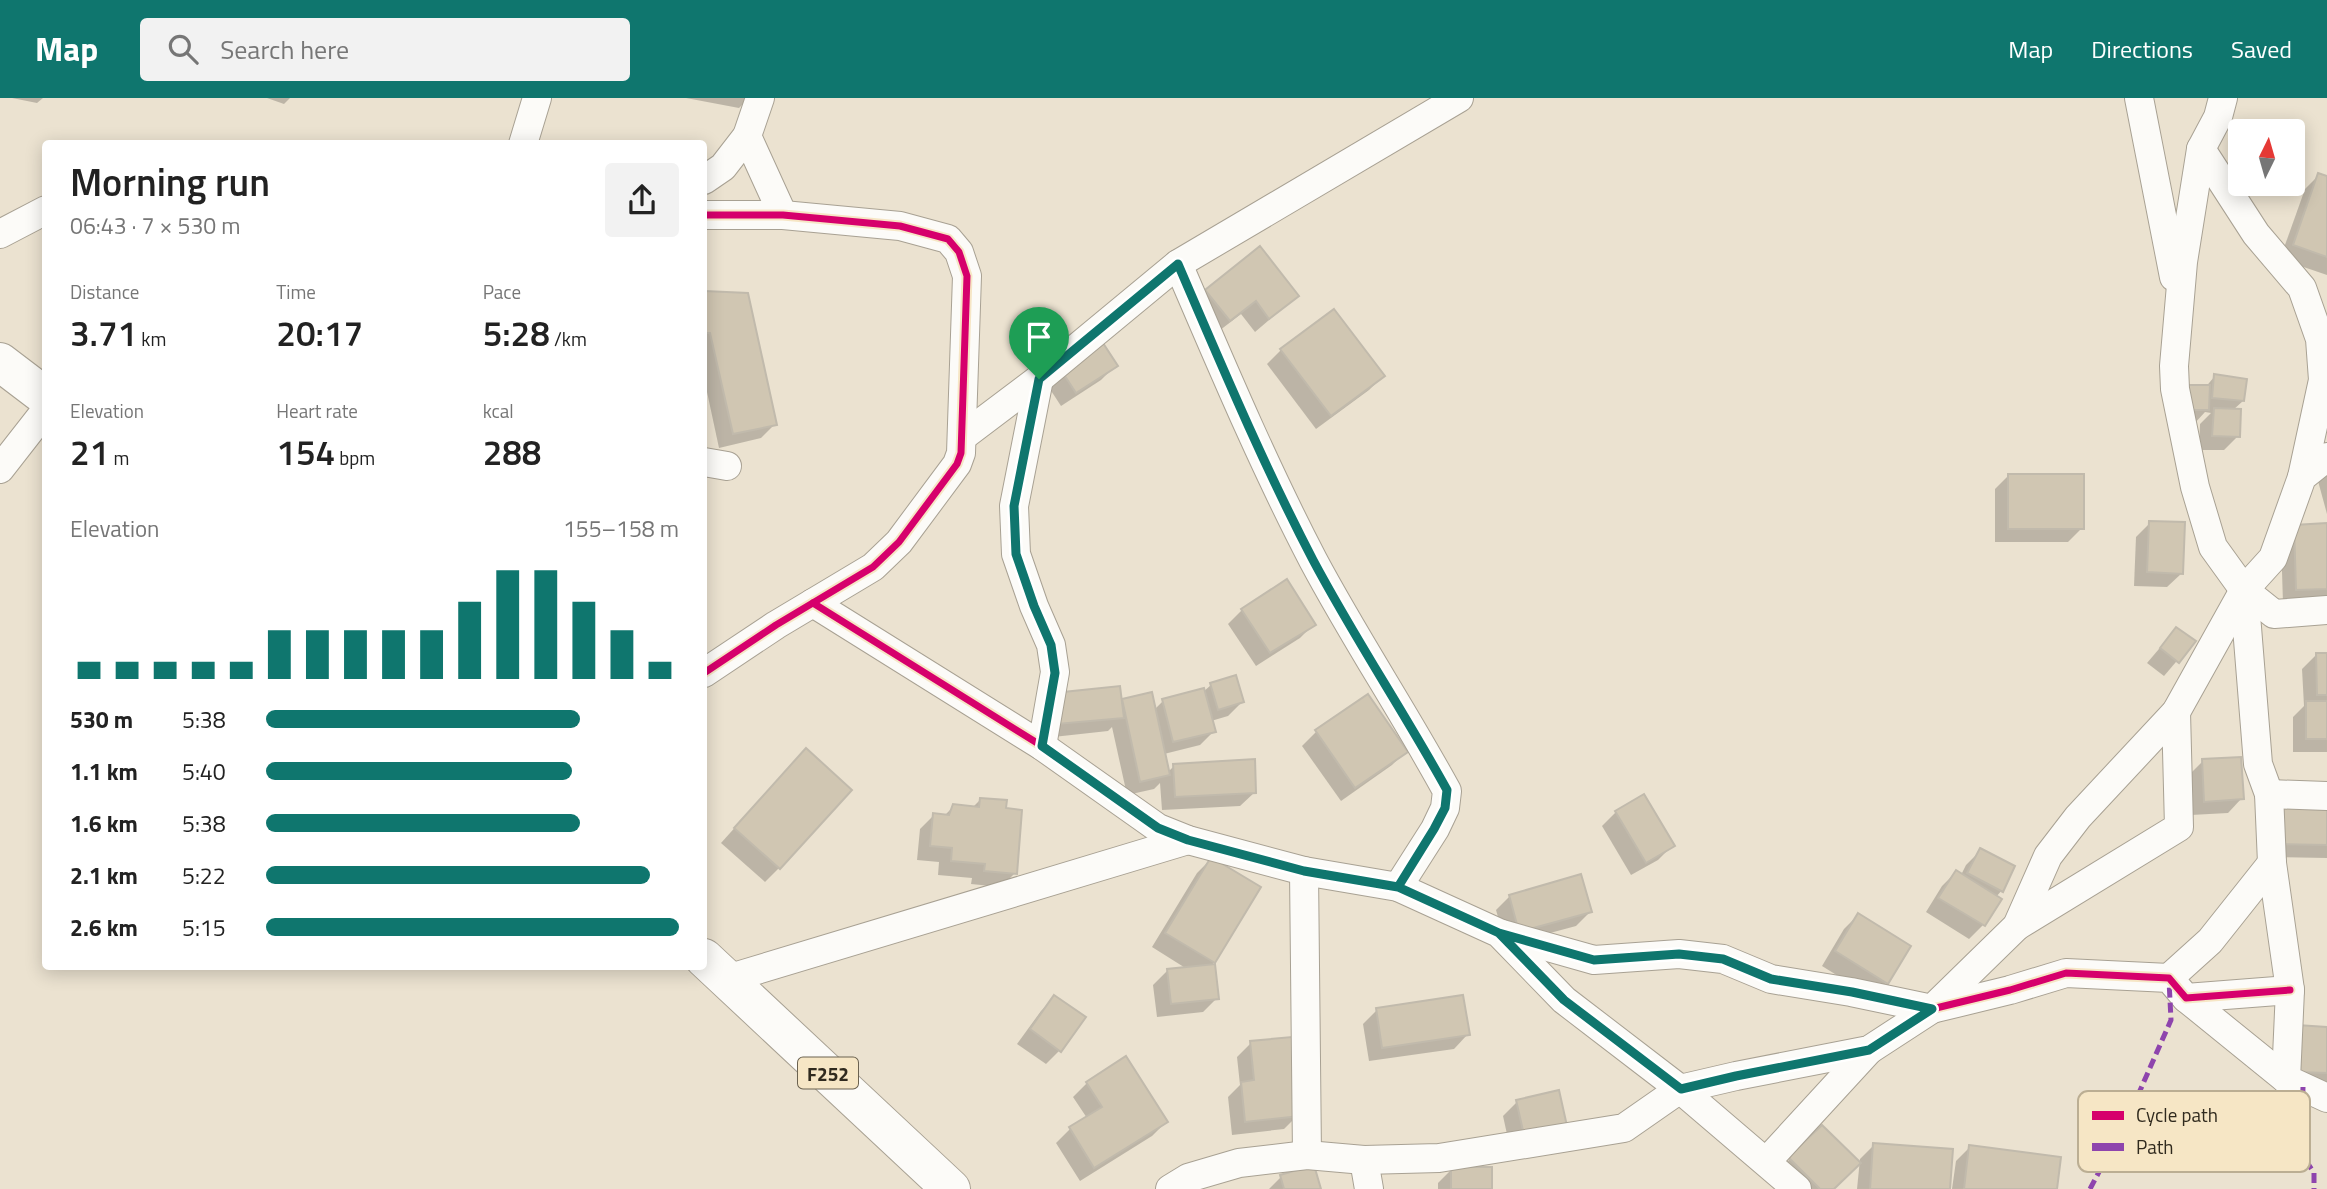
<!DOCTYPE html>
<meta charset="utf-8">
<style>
:root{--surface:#fff;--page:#f2f2f2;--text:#222;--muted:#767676;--accent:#0f766e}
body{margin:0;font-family:"Titillium Web",sans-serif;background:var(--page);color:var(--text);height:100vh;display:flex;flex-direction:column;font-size:26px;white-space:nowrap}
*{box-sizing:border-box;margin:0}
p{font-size:23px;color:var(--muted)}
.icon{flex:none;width:38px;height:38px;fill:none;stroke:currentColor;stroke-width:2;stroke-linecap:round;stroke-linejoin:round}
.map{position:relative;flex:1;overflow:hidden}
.sheet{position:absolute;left:42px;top:42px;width:665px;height:830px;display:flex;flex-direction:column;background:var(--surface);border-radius:7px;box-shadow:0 4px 18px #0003}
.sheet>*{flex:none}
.needle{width:46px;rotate:5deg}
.buttons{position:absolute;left:2228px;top:21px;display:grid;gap:14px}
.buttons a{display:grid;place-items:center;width:77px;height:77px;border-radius:7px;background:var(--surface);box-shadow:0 4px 18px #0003;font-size:35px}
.pin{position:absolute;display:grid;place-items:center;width:60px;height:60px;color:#fff;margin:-72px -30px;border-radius:50% 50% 50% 0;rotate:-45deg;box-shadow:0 0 7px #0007}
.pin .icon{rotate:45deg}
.round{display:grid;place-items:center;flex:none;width:74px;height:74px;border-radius:7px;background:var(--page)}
.overview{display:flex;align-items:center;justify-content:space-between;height:119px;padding:0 28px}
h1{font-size:38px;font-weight:600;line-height:52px}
.figures{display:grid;grid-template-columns:repeat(3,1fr);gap:10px;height:119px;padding:7px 28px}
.figures div{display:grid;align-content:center}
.figures b{font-size:35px;font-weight:600}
.figures small{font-size:19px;font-weight:400}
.figures p{font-size:19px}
.chart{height:196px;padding:14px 28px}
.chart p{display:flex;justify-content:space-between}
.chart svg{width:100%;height:126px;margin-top:7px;stroke:var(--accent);stroke-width:6}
ul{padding:0 28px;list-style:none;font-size:23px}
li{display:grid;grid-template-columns:112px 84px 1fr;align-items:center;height:52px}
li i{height:18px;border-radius:9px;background:var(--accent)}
header{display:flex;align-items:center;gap:42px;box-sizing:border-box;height:98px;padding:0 35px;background:var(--accent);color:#fff}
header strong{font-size:33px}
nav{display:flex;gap:38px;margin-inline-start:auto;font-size:24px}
.search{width:490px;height:63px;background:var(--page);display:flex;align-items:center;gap:18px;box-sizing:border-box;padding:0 24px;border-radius:7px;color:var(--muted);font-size:26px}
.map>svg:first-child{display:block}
</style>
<header>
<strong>Map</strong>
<div class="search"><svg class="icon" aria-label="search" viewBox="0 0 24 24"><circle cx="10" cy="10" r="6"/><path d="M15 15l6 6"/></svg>Search here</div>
<nav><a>Map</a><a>Directions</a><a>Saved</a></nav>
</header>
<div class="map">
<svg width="2327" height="1091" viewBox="0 0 2327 1091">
<rect width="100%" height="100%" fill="#ebe2d0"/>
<g fill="#0003">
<polygon points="12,0 43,0 37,5"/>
<polygon points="267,0 290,0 284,6"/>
<polygon points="686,0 749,0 739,10"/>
<polygon points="2319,77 2327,80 2327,177 2280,161 2305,91"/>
<polygon points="1206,193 1297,198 1255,234 1241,216 1215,236 1192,207"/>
<polygon points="704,195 746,197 775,326 761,340 719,350 704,280"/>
<polygon points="1281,252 1383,278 1369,292 1316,331 1267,266"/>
<polygon points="1115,268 1101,282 1061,308 1046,285 1060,271"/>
<polygon points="2215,278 2243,303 2233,312 2238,338 2224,352 2199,352 2200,326 2211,315 2205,314 2194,326 2174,326"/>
<polygon points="2327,375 2327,416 2318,383"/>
<polygon points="2009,377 2082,430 2068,444 1995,444 1995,391"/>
<polygon points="2150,425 2182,475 2167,489 2134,488 2136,439"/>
<polygon points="2327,427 2327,504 2283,505 2281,443"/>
<polygon points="1242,512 1314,526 1300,540 1256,568 1228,526"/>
<polygon points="2176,531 2193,544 2164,578 2147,565"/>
<polygon points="2316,557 2327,557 2327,654 2293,654 2293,619 2304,608 2302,571"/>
<polygon points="1211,587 1242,604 1228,618 1211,623 1214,633 1200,647 1164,656 1168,674 1174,668 1255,694 1240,708 1162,712 1160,685 1154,691 1127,697 1112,629 1108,633 1044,640 1041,610 1120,605 1123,602 1154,612 1163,603 1203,594"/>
<polygon points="1316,634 1406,653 1392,667 1341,703 1302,648"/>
<polygon points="2203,663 2242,700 2228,715 2191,717 2189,677"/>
<polygon points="792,666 779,770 765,784 721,745"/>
<polygon points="980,702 1015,775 1001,789 971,786 972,780 938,777 939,764 917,762 920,731 934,717 944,718 954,708 972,710"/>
<polygon points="2327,710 2327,760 2264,759"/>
<polygon points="1616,714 1672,748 1658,762 1631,777 1602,728"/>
<polygon points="1980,753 2002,792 1996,799 1999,801 1983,827 1969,841 1926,814 1942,788 1956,774 1961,777 1966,767"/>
<polygon points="1211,761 1213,865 1217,900 1203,914 1157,919 1153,887 1167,873 1187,871 1152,849 1197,775"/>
<polygon points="1510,798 1590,814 1576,828 1506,847 1496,812"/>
<polygon points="1858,817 1886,885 1872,899 1822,868 1844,831"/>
<polygon points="1055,899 1060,952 1046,966 1017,946 1041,913"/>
<polygon points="1377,912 1468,936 1454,951 1369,963 1363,926"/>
<polygon points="2327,930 2327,989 2282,988"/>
<polygon points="1251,945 1298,1017 1284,1031 1232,1037 1228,999 1240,987 1237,959"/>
<polygon points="1087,985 1166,1024 1152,1038 1080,1083 1056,1045 1070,1031 1087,1020 1073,999"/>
<polygon points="1557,994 1510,1050 1503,1018 1517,1004"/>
<polygon points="1822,1029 1832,1091 1792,1091 1776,1075"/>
<polygon points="1874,1047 1948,1091 1857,1091 1860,1061"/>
<polygon points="1970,1049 2056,1091 1952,1091 1956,1063"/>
<polygon points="1452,1071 1490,1091 1438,1091 1438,1085"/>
<polygon points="1281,1079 1319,1091 1269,1091"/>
</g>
<g fill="#d0c6b2" stroke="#c1baac" stroke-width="2">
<polygon points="2318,75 2327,78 2327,159 2293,147"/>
<polygon points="1260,148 1299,198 1269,221 1256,203 1230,223 1205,192"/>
<polygon points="704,193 748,195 777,327 733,336 710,235 704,235"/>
<polygon points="1334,211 1385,278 1331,318 1280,251"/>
<polygon points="1101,242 1118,268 1076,295 1059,269"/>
<polygon points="2214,276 2247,281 2244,303 2212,300"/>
<polygon points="2188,287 2210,287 2209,312 2188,312"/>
<polygon points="2214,310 2241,311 2240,339 2212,338"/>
<rect x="2008" y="376" width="76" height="55"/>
<polygon points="2149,423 2185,424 2183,476 2147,474"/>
<polygon points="2327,425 2327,491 2296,492 2294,427"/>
<polygon points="1287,481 1316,527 1270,555 1241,511"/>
<polygon points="2176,529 2196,543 2179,565 2160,550"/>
<polygon points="2316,555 2327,555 2327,597 2317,597"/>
<polygon points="1236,577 1244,604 1218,612 1210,585"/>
<polygon points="1120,588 1124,620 1057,626 1054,595"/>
<polygon points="1204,590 1216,634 1173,644 1162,601"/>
<polygon points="1152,594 1170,677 1140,684 1122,601"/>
<polygon points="1368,596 1408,654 1355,690 1315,632"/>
<rect x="2306" y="603" width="21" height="38"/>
<polygon points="806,650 852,692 780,771 734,730"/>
<polygon points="2241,659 2244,701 2204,704 2202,661"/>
<polygon points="1255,661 1256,695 1175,699 1173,666"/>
<polygon points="1644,696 1675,748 1646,765 1615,713"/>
<polygon points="980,700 1007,702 1006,710 1022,712 1017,776 984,773 985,766 951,763 952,750 930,748 933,715 949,717 953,706 979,709"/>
<polygon points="2278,707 2327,708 2327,747 2277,746"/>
<polygon points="1980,750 2015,768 2003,794 1967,775"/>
<polygon points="1211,759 1261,789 1215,865 1165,835"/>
<polygon points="1956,772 2002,801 1985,828 1938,800"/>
<polygon points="1581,776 1592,814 1519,834 1509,797"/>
<polygon points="1858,815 1911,848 1888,886 1835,853"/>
<polygon points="1215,866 1219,901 1171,906 1167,871"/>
<polygon points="1054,897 1086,919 1061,954 1030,931"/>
<polygon points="1463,897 1470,937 1382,950 1376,910"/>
<polygon points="2297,927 2327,929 2327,975 2295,974"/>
<polygon points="1292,939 1300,1018 1245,1024 1241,984 1254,982 1250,943"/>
<polygon points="1126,958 1168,1024 1094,1070 1069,1029 1102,1009 1086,984"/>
<polygon points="1559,992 1567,1028 1524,1037 1516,1002"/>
<polygon points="1822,1027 1861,1065 1834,1091 1820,1091 1788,1059"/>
<polygon points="1873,1045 1953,1051 1950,1091 1870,1091"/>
<polygon points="1969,1047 2061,1059 2057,1091 1964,1091"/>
<polygon points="1314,1067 1321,1091 1284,1091 1280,1077"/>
<rect x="1451" y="1069" width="41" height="22"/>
</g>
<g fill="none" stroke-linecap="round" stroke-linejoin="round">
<defs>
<g id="street">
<polyline points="2139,0 2174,179"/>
<polyline points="2223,0 2218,19 2201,51 2183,164 2174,268 2175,291 2195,389 2213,449 2244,492 2274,516 2327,512"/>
<polyline points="747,38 783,117"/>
<polyline points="523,46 537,0"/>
<polyline points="2201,51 2256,136 2302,190 2320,241 2323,282 2302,379"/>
<polyline points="704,82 723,69 747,38 760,0"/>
<polyline points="704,117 783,117 900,128 948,141 959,154 967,178 961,355 957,366 899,444 873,469 776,527 704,575"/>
<polyline points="0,136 46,112"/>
<path d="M 1178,166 C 1221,266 1263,366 1313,462 C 1355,541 1404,614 1447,693 L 1445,710 L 1435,731 L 1398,789"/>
<polyline points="1039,281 1014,408 1016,456 1034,508 1051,547 1055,574 1042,648"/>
<polyline points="962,339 1039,281 1178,166 1459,0"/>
<polyline points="704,364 727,368"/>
<polyline points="0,371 46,312"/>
<polyline points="2244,492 2258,666 2269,696 2272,765 2290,892 2286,981 2327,1000"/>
<polyline points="813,505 1042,648 1158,730 1188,742 1304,773 1398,789 1499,835 1564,902 1680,991 1736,978 1869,952 1932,911 2010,892 2066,875 2169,880 2186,900 2290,892"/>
<polyline points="2269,696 2327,698"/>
<polyline points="1304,773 1307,1057"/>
<polyline points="2017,828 2179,729 2176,614"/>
<polyline points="1502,836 1594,862 1679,856 1723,861 1771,881 1851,894 1932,911 2017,828 2048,758 2078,719 2176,614 2244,492 2273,460 2302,379 2327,359"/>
<polyline points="2169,880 2210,843 2272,765"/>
<polyline points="727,881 1188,742"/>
<polyline points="2186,900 2286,981"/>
<polyline points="1364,1062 1369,1091"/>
<polyline points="1767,1063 1869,952"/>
<polyline points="1170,1091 1188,1080 1239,1065 1307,1057 1364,1062 1439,1060 1624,1030 1680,991 1797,1091"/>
</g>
<g id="primary">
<polyline points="0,264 46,299"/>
<polyline points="704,860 951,1091"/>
</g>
</defs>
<use href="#street" stroke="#a8a193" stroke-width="30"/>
<use href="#primary" stroke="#a8a193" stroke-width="40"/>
<use href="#street" stroke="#fcfbf8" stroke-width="28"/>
<use href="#primary" stroke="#fcfbf8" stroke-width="38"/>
<g stroke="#8e44ad" stroke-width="5" stroke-dasharray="10 5" stroke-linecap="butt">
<polyline points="2303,989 2301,1055 2314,1075 2314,1091"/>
<polyline points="2090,1091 2131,1013 2171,922 2169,882"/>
</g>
<defs>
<g id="cycleway">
<polyline points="704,117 783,117 900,128 948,141 959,154 967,178 961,355 957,366 899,444 873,469 776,527 704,575"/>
<polyline points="813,505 1042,648 1158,730 1188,742 1304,773 1398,789 1499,835 1564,902 1680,991 1736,978 1869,952 1932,911 2010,892 2066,875 2169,880 2186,900 2290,892"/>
</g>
</defs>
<use href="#cycleway" stroke="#f6e6c5" stroke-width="11"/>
<use href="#cycleway" stroke="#d6006c" stroke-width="7"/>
</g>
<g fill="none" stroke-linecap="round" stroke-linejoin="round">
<defs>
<path id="route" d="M 1039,281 L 1014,408 L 1016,456 L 1034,508 L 1051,547 L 1055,575 L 1042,648 L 1158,730 L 1188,742 L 1304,773 L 1398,789 L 1499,835 L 1564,902 L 1681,991 L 1736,978 L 1869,952 L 1932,911 L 1852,894 L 1771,881 L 1723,861 L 1679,856 L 1594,862 L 1499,835 L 1398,789 L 1434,731 L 1445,710 L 1447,692 C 1404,614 1355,541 1313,462 C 1263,366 1221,266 1178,166 L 1039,281"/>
</defs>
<use href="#route" stroke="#fff" stroke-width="14"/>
<use href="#route" stroke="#0f766e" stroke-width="9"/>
</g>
<g text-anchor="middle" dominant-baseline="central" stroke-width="7" stroke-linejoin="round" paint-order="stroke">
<rect fill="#f6e6c5" stroke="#6b6250" stroke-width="2" x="798" y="959.5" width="60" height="31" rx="5"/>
<g font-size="19" font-weight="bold" fill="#302a1e">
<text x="828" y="975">F252</text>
</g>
</g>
<rect x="2078" y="993" width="232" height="81" rx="10" fill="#f6e6c5" stroke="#bbae93" stroke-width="2"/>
<rect x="2092" y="1013" width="32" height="9" fill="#d6006c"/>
<rect x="2092" y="1045" width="32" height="8" fill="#8e44ad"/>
<g font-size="19" fill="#302a1e">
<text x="2136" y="1024">Cycle path</text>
<text x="2136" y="1056">Path</text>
</g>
</svg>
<div class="buttons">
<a><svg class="needle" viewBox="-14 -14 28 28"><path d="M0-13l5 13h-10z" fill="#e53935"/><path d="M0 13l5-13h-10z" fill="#767676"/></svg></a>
</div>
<div class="pin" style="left:1039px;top:281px;background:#1e9e55"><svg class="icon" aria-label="arrive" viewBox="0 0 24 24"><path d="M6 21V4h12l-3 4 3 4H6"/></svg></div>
<section class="sheet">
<div class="overview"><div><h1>Morning run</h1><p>06:43 · 7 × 530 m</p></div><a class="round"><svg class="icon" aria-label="share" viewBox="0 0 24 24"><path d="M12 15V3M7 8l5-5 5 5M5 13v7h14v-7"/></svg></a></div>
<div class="figures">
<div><p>Distance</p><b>3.71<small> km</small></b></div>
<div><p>Time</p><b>20:17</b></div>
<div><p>Pace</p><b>5:28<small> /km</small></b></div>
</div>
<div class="figures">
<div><p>Elevation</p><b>21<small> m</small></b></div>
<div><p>Heart rate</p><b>154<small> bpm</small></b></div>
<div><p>kcal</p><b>288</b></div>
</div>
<div class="chart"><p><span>Elevation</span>155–158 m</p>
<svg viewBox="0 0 160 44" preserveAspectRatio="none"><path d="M5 44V38M15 44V38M25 44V38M35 44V38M45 44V38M55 44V27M65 44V27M75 44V27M85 44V27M95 44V27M105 44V17M115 44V6M125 44V6M135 44V17M145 44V27M155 44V38"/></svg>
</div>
<ul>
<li><b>530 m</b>5:38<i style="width:76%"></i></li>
<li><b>1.1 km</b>5:40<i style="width:74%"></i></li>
<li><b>1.6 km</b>5:38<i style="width:76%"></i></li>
<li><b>2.1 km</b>5:22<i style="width:93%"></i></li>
<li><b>2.6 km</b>5:15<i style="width:100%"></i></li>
</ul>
</section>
</div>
